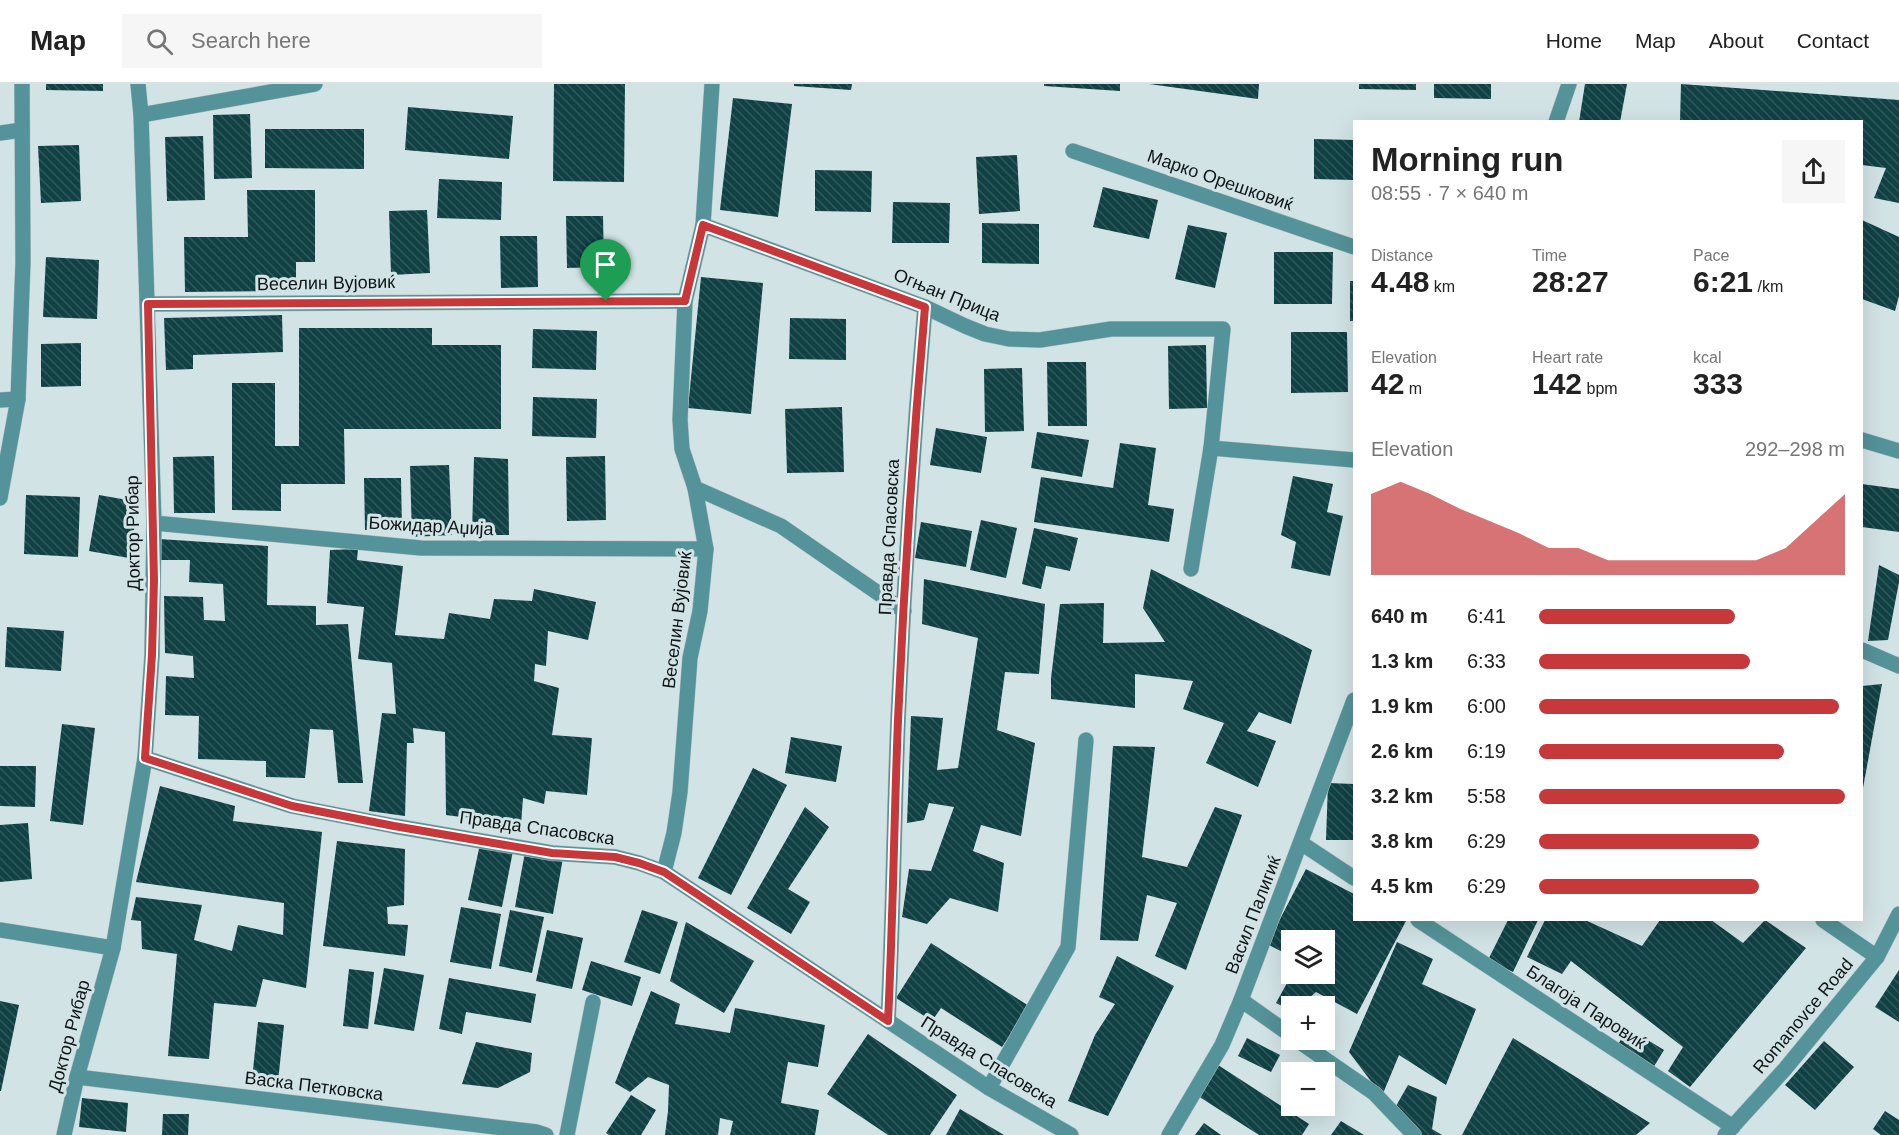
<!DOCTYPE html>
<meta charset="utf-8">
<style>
:root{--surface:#fff;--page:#f6f6f6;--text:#222;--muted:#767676;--line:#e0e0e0;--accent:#c7383b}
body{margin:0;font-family:Helvetica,sans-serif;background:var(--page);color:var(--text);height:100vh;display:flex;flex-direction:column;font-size:22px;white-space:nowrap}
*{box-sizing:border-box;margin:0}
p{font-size:20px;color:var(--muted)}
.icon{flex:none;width:33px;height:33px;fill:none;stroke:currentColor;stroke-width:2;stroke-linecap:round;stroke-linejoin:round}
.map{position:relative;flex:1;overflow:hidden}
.details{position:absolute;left:1353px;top:36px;width:510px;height:801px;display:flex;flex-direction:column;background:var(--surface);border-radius:0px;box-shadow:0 6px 24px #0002}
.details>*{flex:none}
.buttons{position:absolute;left:1281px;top:846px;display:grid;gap:12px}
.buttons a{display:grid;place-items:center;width:54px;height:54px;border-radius:0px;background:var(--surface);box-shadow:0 6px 24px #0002;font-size:30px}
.pin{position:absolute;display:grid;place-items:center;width:51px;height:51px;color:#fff;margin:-62px -26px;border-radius:50% 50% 50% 0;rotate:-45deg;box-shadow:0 0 6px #0007}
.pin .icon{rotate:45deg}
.round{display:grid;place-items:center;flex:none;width:63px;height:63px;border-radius:0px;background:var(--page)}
.summary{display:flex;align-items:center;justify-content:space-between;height:102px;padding:0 18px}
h1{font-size:33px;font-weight:700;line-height:45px}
.stats{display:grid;grid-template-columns:repeat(3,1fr);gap:9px;height:102px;padding:6px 18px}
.stats div{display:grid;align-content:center}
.stats b{font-size:30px;font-weight:700}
.stats small{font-size:16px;font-weight:400}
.stats p{font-size:16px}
.chart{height:168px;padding:12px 18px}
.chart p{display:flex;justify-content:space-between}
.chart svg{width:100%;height:108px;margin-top:6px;fill:var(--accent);opacity:.7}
ul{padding:0 18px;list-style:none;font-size:20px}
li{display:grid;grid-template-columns:96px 72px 1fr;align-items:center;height:45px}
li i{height:15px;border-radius:8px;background:var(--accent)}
header{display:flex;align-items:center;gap:36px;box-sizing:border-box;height:84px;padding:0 30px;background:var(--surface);border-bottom:2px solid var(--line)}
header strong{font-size:28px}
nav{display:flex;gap:33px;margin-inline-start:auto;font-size:21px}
.search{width:420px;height:54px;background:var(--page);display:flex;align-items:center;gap:15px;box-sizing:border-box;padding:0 21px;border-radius:0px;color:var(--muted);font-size:22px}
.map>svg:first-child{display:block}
</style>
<header>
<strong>Map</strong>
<div class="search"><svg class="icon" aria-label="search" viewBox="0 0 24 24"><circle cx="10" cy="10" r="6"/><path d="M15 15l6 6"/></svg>Search here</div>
<nav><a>Home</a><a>Map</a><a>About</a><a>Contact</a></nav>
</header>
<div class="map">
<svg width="1899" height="1051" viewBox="0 0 1899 1051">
<defs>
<pattern id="building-back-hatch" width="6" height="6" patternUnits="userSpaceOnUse" patternTransform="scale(1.5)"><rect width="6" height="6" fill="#104145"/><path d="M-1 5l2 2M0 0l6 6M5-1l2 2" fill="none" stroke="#31595c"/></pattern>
</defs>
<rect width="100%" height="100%" fill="#d2e3e5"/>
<g fill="url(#building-back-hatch)">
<polygon points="46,0 103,0 103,7 46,6"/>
<polygon points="554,0 625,0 624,98 553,97"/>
<polygon points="794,0 852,0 851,6 794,2"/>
<polygon points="1044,0 1120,0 1120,7 1044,2"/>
<polygon points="1149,0 1259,0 1258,15"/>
<polygon points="1359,0 1416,0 1416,6 1359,5"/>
<polygon points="1434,0 1491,0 1491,15 1434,14"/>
<polygon points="1585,0 1627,0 1620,38 1579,38"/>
<polygon points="1681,0 1899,16 1899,119 1874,114 1886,84 1862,81 1862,38 1680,38"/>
<polygon points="733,14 792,20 778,133 720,126"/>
<polygon points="408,23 513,32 509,75 405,66"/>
<polygon points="250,30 252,94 214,95 213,31"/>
<polygon points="265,45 364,45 364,85 265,84"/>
<polygon points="203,52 205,116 167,117 165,53"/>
<polygon points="1314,55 1354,56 1354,96 1314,95"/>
<polygon points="79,61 81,117 41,119 38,62"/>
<polygon points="1017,71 1020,127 979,130 976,73"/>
<polygon points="815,86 872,87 871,128 815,127"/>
<polygon points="439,95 502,98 501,136 437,134"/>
<polygon points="1103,103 1158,116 1149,155 1093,143"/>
<polygon points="247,106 315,106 315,178 296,178 296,207 185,208 184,153 248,153"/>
<polygon points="893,118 950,119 949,159 892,159"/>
<polygon points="427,126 430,189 391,191 389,127"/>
<polygon points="566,132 603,132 604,183 567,184"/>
<polygon points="1862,136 1899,153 1899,212 1895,227 1862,215"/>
<polygon points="982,139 1039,140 1039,180 982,179"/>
<polygon points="1188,141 1227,149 1215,204 1175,195"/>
<polygon points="500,152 537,152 538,203 501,204"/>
<polygon points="1274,168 1333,168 1332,220 1274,220"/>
<polygon points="46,173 99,176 97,235 43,233"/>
<polygon points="701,193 763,199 751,330 688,324"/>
<rect x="1350" y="197" width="4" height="40"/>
<polygon points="282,231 283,268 193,271 193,285 166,286 164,234"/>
<polygon points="790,234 846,235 846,276 789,275"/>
<polygon points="299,244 432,244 432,261 501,261 501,345 344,345 345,400 281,400 281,427 232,426 232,299 275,299 275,362 299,362"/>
<polygon points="533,245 597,247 596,286 532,284"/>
<polygon points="1291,248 1347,248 1348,308 1291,309"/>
<polygon points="81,259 81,302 41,303 41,260"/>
<polygon points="1206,261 1207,324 1169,325 1168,262"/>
<polygon points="1047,278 1086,278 1087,342 1048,342"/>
<polygon points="1022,284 1024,347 985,348 984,285"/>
<polygon points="533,313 597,315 596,354 532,352"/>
<polygon points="842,323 844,388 787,389 785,325"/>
<polygon points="936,344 987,353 981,389 930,381"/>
<polygon points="1037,348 1089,356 1082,393 1031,384"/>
<polygon points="1120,359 1156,364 1148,421 1174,425 1169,458 1034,438 1041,393 1113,404"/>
<polygon points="214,372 215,429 174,429 173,373"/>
<polygon points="605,372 606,436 567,437 566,373"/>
<polygon points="474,373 508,375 509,451 472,451"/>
<polygon points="449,381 452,451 412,453 410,382"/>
<polygon points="1293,392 1333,400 1327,428 1343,432 1330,492 1291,484 1296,458 1281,451"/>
<polygon points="364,394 401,394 402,446 365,446"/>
<polygon points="1862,400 1899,405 1899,448 1862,443"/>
<polygon points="26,411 80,413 78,473 24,470"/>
<polygon points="99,411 139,418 129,474 89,467"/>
<polygon points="981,436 1017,444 1006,494 970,486"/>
<polygon points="921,438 972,447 966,483 915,474"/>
<polygon points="1034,444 1078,454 1070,487 1046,482 1041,505 1022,500"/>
<polygon points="159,455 268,462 267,521 316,522 316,541 348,540 363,699 338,699 333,646 310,645 305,694 266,693 266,677 198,675 199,632 165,631 166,592 194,594 193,572 165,569 164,512 203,513 204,536 225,537 223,500 189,498 190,476 159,476"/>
<polygon points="358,465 357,476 403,482 395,551 444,555 449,529 490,535 494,515 532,517 534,505 596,518 588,556 548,547 546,582 535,580 534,597 559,604 552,651 592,654 587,711 546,707 544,720 523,714 521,741 446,731 445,648 413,644 414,659 407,659 405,732 369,727 382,629 396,630 392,579 358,575 364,523 327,519 330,466"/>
<polygon points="1879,481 1899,491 1899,498 1888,556 1868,557"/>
<polygon points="1151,485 1312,566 1291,640 1259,628 1247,647 1276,657 1258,703 1206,679 1224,639 1183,625 1193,597 1135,590 1135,624 1051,615 1051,594 1060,520 1104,519 1103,559 1165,558 1143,524"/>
<polygon points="924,495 1045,520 1039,590 1005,588 997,646 1035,659 1021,752 981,741 973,767 1004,779 998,828 950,814 927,840 902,833 909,785 931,787 954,723 929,719 924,736 907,739 911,632 943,634 937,686 958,684 978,554 922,540"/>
<polygon points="7,543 64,547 61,587 5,583"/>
<polygon points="1882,600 1863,704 1862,704 1862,602"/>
<polygon points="62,640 95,644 83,741 50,737"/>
<polygon points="791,653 842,662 836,698 785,689"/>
<polygon points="1113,662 1155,663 1142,773 1187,783 1215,723 1242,731 1186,886 1155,872 1177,819 1147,811 1138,857 1100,856"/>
<polygon points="0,682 36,682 35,723 0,722"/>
<polygon points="753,684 787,701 731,811 698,794"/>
<polygon points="1328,699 1354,700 1354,756 1326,756"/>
<polygon points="160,702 235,722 233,737 322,748 306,904 263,895 256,923 214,919 209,975 168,972 177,870 142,865 141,837 131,836 136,813 202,821 194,856 232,867 238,841 283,851 284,819 136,798"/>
<polygon points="805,723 829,743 788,805 810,818 791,850 747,824"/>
<polygon points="28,739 32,795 0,798 0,741"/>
<polygon points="337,757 405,765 404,821 387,823 388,840 408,841 405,872 323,862"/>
<polygon points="480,760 513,767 502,823 468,816"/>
<polygon points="525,768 563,774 553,830 515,823"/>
<polygon points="1306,785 1354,810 1354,836 1406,837 1357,930 1316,908 1300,922 1292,922 1292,927 1276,919 1292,890 1324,890 1324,856 1292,856 1292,873 1267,860"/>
<polygon points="461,823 501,830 491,885 450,878"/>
<polygon points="510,826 544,833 532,889 499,882"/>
<polygon points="642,826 678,838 660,890 624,878"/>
<polygon points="1508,836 1538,836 1513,888 1488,876"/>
<polygon points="1545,836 1585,836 1642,862 1660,836 1711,836 1743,859 1765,836 1806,864 1690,1003 1668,987 1683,963 1571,877 1562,890 1527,873"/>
<polygon points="686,838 754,877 724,929 670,897"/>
<polygon points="547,846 583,854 572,905 536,897"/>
<polygon points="1397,858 1433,875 1422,900 1476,925 1446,1001 1399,971 1382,1012 1349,968"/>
<polygon points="931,859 1029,922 1002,963 941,924 932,937 896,914"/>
<polygon points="1117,872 1174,902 1108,1032 1068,1017 1095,951 1115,920 1099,913"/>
<polygon points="591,877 641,893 632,922 582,906"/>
<polygon points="384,884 424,891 414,947 374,940"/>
<polygon points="349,885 374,888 368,945 343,942"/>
<polygon points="1899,886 1899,938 1875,923"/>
<polygon points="449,894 536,910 531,939 466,928 462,950 439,945"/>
<polygon points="651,907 680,920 675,940 730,949 735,924 825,941 818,983 788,978 781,1019 819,1026 815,1051 730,1051 733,1037 720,1034 718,1051 665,1051 668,1027 669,1001 648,993 630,1008 615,999"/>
<polygon points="0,917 19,921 1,1007 0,1007"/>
<polygon points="258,938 284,941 278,998 252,995"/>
<polygon points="1628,944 1664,966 1653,984 1617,962"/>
<polygon points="868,950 957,1011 930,1051 888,1051 827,1010"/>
<polygon points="1247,954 1280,971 1271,988 1238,972"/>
<polygon points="1513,954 1650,1039 1636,1051 1462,1051"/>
<polygon points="1824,957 1854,983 1815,1026 1785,1001"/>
<polygon points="476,958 532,969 530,988 498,1004 462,1000"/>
<polygon points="1218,981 1309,1040 1302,1051 1259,1051 1198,1012"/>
<polygon points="1408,1001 1437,1013 1432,1045 1442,1051 1421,1051 1396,1022"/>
<polygon points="631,1011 656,1026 641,1051 609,1051 606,1049"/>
<polygon points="82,1014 128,1019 126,1048 79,1043"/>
<polygon points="960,1025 1004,1051 946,1051"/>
<polygon points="1885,1027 1899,1036 1899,1051 1881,1051 1873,1045"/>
<polygon points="163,1030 189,1030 188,1051 162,1051"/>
<polygon points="1341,1037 1364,1051 1331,1051"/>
<polygon points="1204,1039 1221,1051 1195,1051"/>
</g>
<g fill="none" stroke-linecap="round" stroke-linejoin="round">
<defs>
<g id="minor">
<polyline points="141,31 315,0"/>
<polyline points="1556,38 1569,0"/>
<polyline points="0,49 22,46"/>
<polyline points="1073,67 1354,163"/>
<polyline points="703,141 925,223 965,242 985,250 1009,255 1040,256 1111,245 1223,245 1211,364 1191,485"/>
<polyline points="148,220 685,217"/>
<polyline points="0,316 18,315"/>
<polyline points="1862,356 1899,367"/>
<polyline points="1211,364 1354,376"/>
<polyline points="695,404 781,442 904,527"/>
<polyline points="0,414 18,315 23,178 22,0"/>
<polyline points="154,439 421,464 706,465"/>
<polyline points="1862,566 1899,582"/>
<polyline points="145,674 292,722 394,742 552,769 615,773 639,779 664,788 989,1004 1071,1051"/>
<polyline points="1301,759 1354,794"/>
<polyline points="664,788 674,749 680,708 690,574 700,527 706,465 695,404 682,365 680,336 685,217 703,141 712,0"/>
<polyline points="1418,836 1733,1043"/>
<polyline points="1823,836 1877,873"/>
<polyline points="0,846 113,864"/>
<polyline points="1241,916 1292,952"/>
<path d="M 888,937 C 893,837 894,737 898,636 C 904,498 913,360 925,223"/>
<polyline points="1297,956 1374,1009 1414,1051"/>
<polyline points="77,993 537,1048 546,1051"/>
<polyline points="989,1004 1068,863 1086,656"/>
<polyline points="64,1051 77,993 113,864 145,674 152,571 154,439 141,31 138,0"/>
<polyline points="567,1051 593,918"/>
<polyline points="1169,1051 1222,961 1241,916 1354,616"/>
<polyline points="1725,1051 1785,985 1877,873 1899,830"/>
</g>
</defs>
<use href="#minor" stroke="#afbec0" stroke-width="16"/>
<use href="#minor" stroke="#549399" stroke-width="15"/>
</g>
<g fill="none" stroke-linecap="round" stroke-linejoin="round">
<defs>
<path id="route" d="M 703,141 L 925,223 C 913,360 904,498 898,636 C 894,737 893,837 888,937 L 664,788 L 639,779 L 615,773 L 552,769 L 394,742 L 292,722 L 145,674 L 152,571 L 154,496 L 148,220 L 685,217 Z"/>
</defs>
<use href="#route" stroke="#fff" stroke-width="12"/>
<use href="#route" stroke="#c7383b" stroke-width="8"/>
</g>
<g text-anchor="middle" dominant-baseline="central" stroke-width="6" stroke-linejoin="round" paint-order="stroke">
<g font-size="18" fill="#101617" stroke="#d2e3e5">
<text transform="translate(1220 96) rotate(19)">Марко Орешковиќ</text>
<text transform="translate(326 199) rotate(-1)">Веселин Вујовиќ</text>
<text transform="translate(947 211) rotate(22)">Огњан Прица</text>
<text transform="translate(431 442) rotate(3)">Божидар Аџија</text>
<text transform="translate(133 449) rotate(-91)">Доктор Рибар</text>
<text transform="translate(889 453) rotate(-87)">Правда Спасовска</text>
<text transform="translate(677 536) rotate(-83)">Веселин Вујовиќ</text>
<text transform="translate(537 744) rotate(8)">Правда Спасовска</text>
<text transform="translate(1253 831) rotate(-69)">Васил Палигиќ</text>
<text transform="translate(1586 923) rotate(33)">Благоја Паровиќ</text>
<text transform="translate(1803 932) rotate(-50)">Romanovce Road</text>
<text transform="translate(69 952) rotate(-75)">Доктор Рибар</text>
<text transform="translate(989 978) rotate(32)">Правда Спасовска</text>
<text transform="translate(314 1002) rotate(7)">Васка Петковска</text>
</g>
</g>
</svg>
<div class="buttons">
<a><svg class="icon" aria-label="layers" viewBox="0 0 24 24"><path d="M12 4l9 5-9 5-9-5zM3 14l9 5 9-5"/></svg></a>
<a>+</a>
<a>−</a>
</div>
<div class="pin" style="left:606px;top:217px;background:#1e9e55"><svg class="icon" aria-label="arrive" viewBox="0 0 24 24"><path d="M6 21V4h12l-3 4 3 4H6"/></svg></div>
<section class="details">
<div class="summary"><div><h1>Morning run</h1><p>08:55 · 7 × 640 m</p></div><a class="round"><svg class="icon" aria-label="share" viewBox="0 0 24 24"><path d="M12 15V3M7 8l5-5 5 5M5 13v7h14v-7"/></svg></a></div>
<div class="stats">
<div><p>Distance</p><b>4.48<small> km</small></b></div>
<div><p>Time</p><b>28:27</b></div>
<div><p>Pace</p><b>6:21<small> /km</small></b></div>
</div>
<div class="stats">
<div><p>Elevation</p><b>42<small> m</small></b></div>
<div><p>Heart rate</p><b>142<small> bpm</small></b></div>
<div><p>kcal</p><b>333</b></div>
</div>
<div class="chart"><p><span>Elevation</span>292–298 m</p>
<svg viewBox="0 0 160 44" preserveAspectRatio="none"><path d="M0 44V11L10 6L20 11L30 17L40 22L50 27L60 33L70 33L80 38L90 38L100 38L110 38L120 38L130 38L140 33L150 22L160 11V44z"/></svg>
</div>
<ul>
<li><b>640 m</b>6:41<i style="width:64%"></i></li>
<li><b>1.3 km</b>6:33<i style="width:69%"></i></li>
<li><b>1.9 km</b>6:00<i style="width:98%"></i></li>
<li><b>2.6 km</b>6:19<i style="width:80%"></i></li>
<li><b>3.2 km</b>5:58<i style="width:100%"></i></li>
<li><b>3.8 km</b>6:29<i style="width:72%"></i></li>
<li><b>4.5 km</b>6:29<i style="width:72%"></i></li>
</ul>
</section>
</div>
